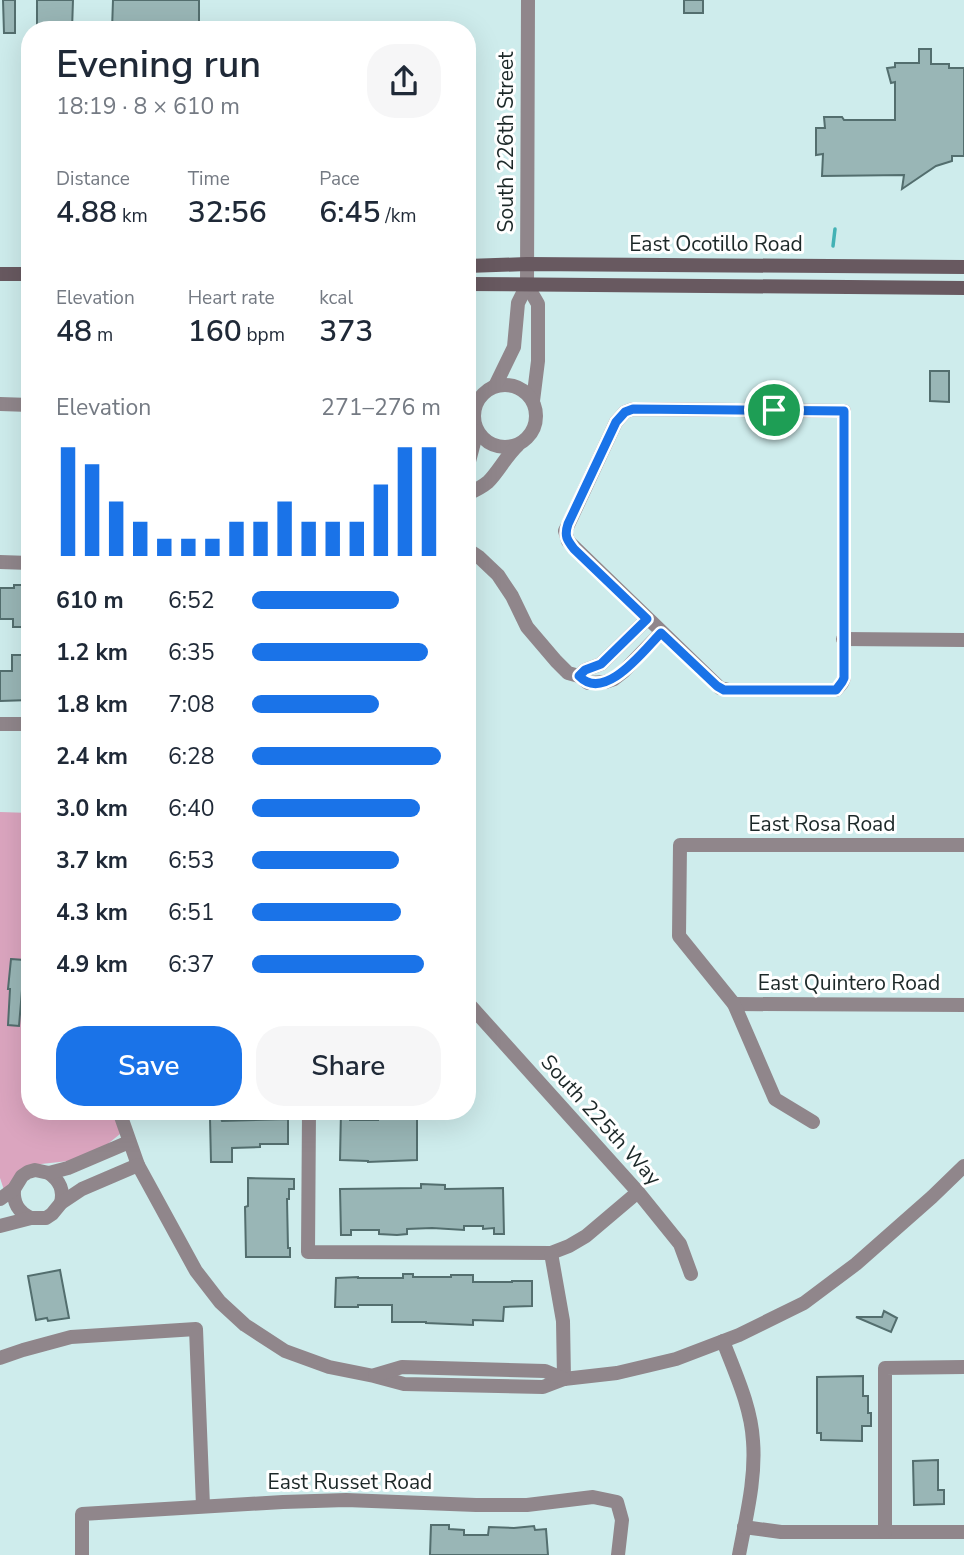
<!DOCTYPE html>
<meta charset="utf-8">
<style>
:root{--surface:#fff;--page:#f6f6f7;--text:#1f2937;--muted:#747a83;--accent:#1a73e8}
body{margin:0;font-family:"Nunito Sans",sans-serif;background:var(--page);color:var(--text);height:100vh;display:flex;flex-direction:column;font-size:26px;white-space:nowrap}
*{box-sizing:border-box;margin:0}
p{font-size:23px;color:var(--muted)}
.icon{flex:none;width:38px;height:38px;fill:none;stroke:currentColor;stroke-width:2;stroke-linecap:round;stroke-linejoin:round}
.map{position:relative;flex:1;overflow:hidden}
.sheet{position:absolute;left:21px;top:21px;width:455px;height:1099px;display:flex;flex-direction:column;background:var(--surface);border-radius:28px;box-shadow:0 7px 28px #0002}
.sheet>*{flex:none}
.pin{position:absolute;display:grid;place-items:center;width:60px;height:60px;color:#fff;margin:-30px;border:4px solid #fff;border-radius:50%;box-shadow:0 2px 7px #0007}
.round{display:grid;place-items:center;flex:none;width:74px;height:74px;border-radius:28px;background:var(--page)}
.head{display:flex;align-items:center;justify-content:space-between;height:119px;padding:0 35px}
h1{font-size:38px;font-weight:600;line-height:52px}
.metrics{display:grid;grid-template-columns:repeat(3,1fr);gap:10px;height:119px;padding:7px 35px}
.metrics div{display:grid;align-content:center}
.metrics b{font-size:30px;font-weight:600}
.metrics small{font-size:19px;font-weight:400}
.metrics p{font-size:19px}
.chart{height:196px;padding:14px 35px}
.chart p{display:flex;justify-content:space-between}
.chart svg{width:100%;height:126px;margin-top:7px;stroke:var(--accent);stroke-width:6}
.button{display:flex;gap:14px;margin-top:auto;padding:14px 35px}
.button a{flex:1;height:80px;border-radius:28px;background:var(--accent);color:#fff;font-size:28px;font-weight:600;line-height:80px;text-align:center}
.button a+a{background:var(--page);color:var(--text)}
ul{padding:0 35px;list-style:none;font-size:23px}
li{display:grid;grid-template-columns:112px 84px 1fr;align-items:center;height:52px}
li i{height:18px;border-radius:9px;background:var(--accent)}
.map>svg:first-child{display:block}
</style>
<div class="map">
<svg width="964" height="1555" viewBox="0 0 964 1555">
<rect width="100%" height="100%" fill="#ceecec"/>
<polygon fill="#dba5bf" points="0,812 30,813 30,1111 114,1111 120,1134 104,1147 78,1160 41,1164 23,1172 4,1190 0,1178"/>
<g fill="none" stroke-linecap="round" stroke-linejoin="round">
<polyline stroke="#43b2b5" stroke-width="3.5" points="833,246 835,229"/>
</g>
<g fill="#99b6b6" stroke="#536e6e" stroke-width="2">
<polygon points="3,0 15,0 15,33 4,33"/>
<polygon points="37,0 73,0 72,30 37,30"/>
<polygon points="113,0 199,0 199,30 112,30"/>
<rect x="684" y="0" width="19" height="13"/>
<polygon points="919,49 931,49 931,64 949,64 949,68 964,68 964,156 952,156 952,161 936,166 902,189 904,175 822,176 823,154 816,155 816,128 825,128 824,117 842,117 844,120 895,120 895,82 891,83 887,68 895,67 895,63 919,63"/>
<polygon points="930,371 949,371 949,402 930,401"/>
<polygon points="14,585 25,585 25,590 30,590 30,627 13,627 13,619 0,619 0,588 14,588"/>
<polygon points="12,655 30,655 30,700 0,701 0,671 12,671"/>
<polygon points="11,959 24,960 23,974 25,974 24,990 22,990 19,1026 8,1025 10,989 8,989"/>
<polygon points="341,1111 350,1111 350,1120 378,1120 378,1114 417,1115 417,1160 368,1162 368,1161 340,1160"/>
<polygon points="210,1118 221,1118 222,1121 288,1119 288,1144 260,1144 260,1147 232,1148 232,1162 211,1162"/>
<polygon points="248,1178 294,1179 294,1189 289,1189 289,1199 287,1199 288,1248 290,1248 290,1257 246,1257 245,1207 248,1206"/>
<polygon points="421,1184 445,1185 445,1189 503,1188 504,1234 494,1234 494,1228 483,1229 483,1226 464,1226 464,1230 432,1228 407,1229 407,1234 397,1235 379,1234 379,1230 351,1230 351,1235 341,1235 340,1189 421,1188"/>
<polygon points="60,1270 69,1318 48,1321 47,1318 36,1320 28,1276"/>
<polygon points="403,1274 413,1274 413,1277 451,1277 451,1275 473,1275 473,1282 512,1282 512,1281 532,1281 532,1306 504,1307 503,1321 473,1320 473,1325 426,1323 426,1322 392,1322 392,1305 358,1305 358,1307 335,1307 336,1278 358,1277 358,1278 403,1278"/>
<polygon points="884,1311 897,1318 891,1332 856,1317 882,1317"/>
<polygon points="863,1376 863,1396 868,1396 868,1413 871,1413 871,1426 862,1426 862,1441 821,1440 821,1433 817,1433 817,1377"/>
<polygon points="938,1460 938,1490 944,1490 944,1504 914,1505 913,1461"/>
<polygon points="431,1525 449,1525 449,1529 464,1530 464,1535 488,1535 489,1527 514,1528 534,1526 535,1530 546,1529 548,1555 430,1555"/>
</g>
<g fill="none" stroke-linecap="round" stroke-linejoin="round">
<g stroke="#90868b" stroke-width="14">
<polyline points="527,285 538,304 538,361 533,401"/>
<circle cx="505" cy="416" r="31"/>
<polyline points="495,386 514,347 518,303 527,285 528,0"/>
<polyline points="0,404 30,405"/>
<polygon points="633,409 844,411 844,678 842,683 836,690 729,690 720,688 568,541 565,531 568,525 616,422 625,412"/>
<polyline points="467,469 477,431"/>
<path d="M 467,494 C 474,491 482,487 488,482 C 499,471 506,456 518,445"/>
<polyline points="467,549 479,557 498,575 512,596 527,627 556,661 568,673 579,676 588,683 605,682 614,679 623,672 661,633"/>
<polyline points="0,562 30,563"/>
<polyline points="843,639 964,640"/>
<polyline points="579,676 585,670 601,664 647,619"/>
<polyline points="0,724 30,724"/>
<polyline points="467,1002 638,1192 680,1244 691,1274"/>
<polyline points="734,1004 964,1005"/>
<polyline points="119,1111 138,1165 196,1271 220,1302 245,1325 285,1351 329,1367 374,1376 404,1384 543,1387 564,1379 617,1373 676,1359 739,1335 804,1303 856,1264 932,1197 964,1166"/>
<polyline points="309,1111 308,1252 551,1253 569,1246 586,1236 638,1192"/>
<polyline points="813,1122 775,1099 734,1004 679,936 680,845 964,845"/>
<path d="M 49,1173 C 60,1181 64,1190 61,1203"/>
<path d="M 14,1189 C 13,1203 18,1212 31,1218"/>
<polyline points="0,1199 14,1189 22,1176 28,1172 35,1170 49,1173 68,1168 129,1142"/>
<polyline points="0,1226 31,1218 46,1218 52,1214 61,1203 82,1189 138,1165"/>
<polyline points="551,1253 563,1321 564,1379"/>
<path d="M 723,1341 C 735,1373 751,1406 753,1441 C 756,1479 746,1517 739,1555"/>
<polyline points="0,1358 23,1350 71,1337 196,1329 203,1506"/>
<polyline points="375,1375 402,1367 545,1371 564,1379"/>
<polyline points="744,1527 781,1532 964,1532"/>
<polyline points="885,1532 885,1368 964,1367"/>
<polyline points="82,1555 82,1514 283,1502 346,1500 476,1505 527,1505 593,1497 617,1502 622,1520 618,1555"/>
</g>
<g stroke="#685960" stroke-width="14">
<polyline points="467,266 527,264 964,267"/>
<polyline points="0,274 30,274"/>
<polyline points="467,284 964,288"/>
</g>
</g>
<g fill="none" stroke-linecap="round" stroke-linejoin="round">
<defs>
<path id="route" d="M 633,409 L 844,411 L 844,678 L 842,682 L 836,690 L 724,690 L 717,686 L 661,633 C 644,650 605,703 579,676 L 585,670 L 601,664 L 647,619 L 574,549 C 567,540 564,536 568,524 L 616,422 L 625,412 Z"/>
</defs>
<use href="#route" stroke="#fff" stroke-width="14"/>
<use href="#route" stroke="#1a73e8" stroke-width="9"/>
</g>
<g text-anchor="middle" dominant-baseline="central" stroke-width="6" stroke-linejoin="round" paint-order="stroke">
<g font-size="21" fill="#1c2828" stroke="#fff">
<text transform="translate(506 142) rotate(-90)">South 226th Street</text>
<text x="716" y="244">East Ocotillo Road</text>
<text x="822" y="824">East Rosa Road</text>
<text x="849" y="983">East Quintero Road</text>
<text transform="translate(601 1120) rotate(48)">South 225th Way</text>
<text x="350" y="1482">East Russet Road</text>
</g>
</g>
</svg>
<div class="pin" style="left:774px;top:410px;background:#1e9e55"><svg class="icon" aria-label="arrive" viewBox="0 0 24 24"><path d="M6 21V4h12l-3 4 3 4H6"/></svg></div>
<section class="sheet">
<div class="head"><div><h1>Evening run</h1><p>18:19 · 8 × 610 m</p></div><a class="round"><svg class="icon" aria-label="share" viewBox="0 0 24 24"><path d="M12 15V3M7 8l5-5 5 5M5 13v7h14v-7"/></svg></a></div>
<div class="metrics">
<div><p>Distance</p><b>4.88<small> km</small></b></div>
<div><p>Time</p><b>32:56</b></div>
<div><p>Pace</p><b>6:45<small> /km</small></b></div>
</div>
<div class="metrics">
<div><p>Elevation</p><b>48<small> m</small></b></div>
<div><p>Heart rate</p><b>160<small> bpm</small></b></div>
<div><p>kcal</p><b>373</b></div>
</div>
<div class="chart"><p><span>Elevation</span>271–276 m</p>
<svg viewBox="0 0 160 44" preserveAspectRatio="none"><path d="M5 44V6M15 44V12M25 44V25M35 44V32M45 44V38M55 44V38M65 44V38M75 44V32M85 44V32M95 44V25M105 44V32M115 44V32M125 44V32M135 44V19M145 44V6M155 44V6"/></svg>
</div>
<ul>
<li><b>610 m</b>6:52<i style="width:78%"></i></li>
<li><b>1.2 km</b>6:35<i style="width:93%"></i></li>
<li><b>1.8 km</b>7:08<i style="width:67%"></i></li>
<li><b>2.4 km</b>6:28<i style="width:100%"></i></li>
<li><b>3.0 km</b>6:40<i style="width:89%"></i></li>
<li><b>3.7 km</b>6:53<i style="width:78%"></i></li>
<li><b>4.3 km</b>6:51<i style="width:79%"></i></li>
<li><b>4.9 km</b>6:37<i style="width:91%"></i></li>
</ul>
<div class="button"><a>Save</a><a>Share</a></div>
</section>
</div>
